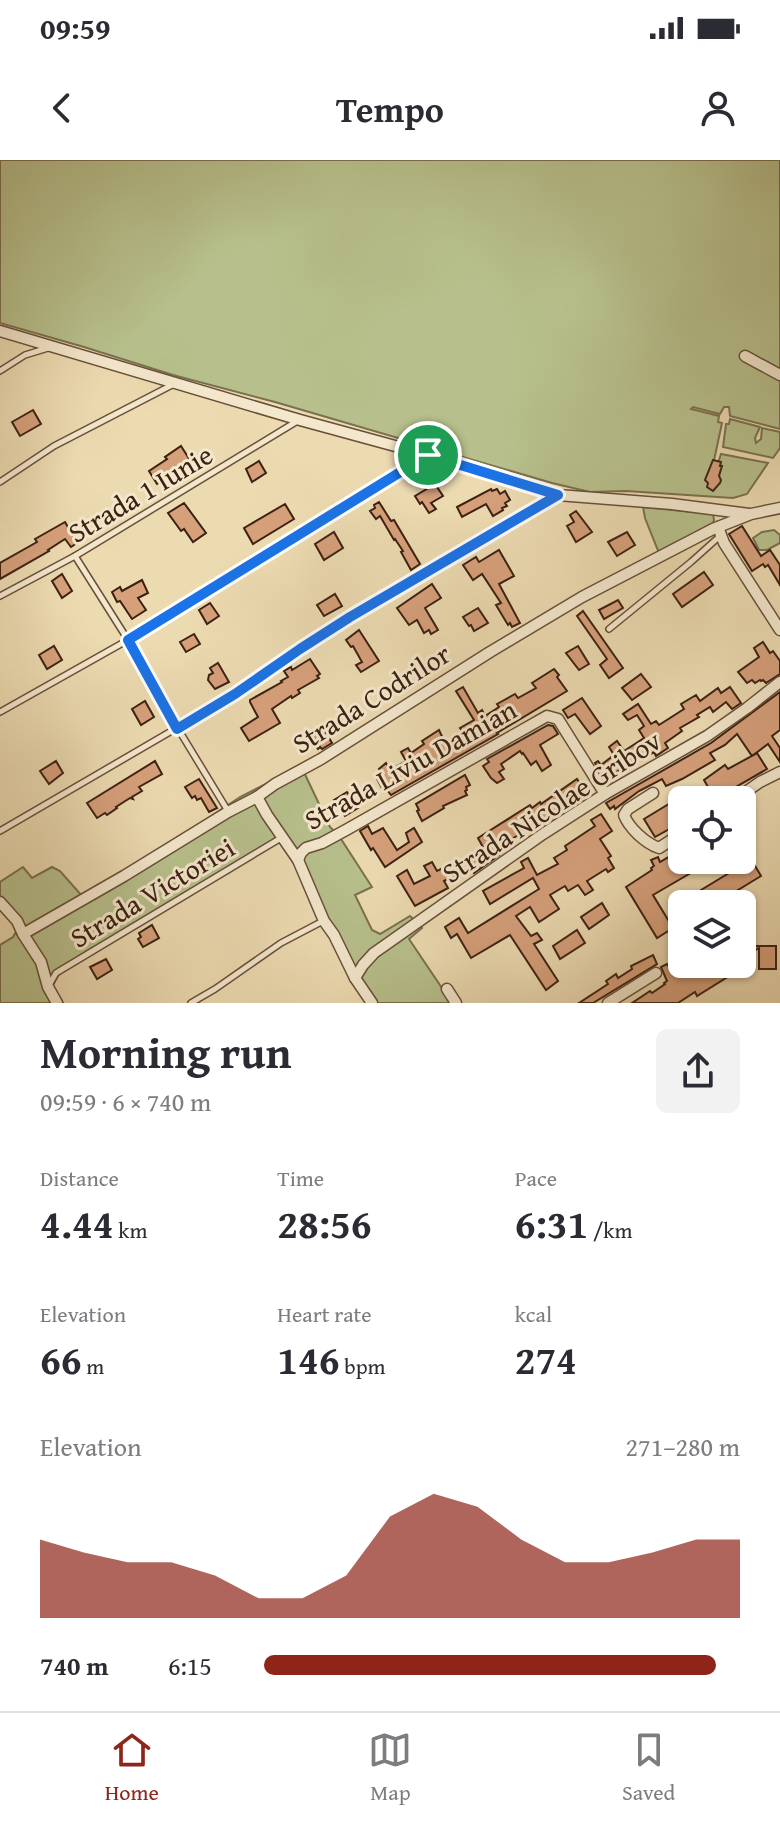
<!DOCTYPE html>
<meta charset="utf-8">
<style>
:root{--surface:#fff;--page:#f2f2f3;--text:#2b2b33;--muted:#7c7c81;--line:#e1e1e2;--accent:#8f2418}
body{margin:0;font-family:"Gentium Book Plus",serif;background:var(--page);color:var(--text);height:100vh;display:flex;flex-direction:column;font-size:30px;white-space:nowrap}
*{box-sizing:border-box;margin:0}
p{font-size:26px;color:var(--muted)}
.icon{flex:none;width:44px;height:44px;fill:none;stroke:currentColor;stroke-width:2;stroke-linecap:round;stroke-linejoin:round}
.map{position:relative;height:843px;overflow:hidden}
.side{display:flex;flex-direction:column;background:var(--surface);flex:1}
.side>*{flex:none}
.controls{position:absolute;left:668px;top:626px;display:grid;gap:16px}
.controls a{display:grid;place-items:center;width:88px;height:88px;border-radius:12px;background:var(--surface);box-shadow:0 2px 6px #0004;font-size:40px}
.pin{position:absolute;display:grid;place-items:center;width:68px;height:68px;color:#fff;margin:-34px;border:4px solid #fff;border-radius:50%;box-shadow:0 2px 8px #0007}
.round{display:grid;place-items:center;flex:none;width:84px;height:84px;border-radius:12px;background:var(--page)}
.overview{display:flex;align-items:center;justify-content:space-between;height:136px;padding:0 40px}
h1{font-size:44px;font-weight:700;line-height:60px}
.stats{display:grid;grid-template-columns:repeat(3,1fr);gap:12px;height:136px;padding:8px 40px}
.stats div{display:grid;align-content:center}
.stats b{font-size:40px;font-weight:700}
.stats small{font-size:22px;font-weight:400}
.stats p{font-size:22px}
.chart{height:224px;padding:16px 40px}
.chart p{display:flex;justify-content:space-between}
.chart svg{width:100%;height:144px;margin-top:8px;fill:var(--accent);opacity:.7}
ul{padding:0 40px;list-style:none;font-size:26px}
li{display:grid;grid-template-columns:128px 96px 1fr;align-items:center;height:60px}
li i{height:20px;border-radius:10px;background:var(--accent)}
.status{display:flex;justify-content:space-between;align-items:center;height:56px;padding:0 40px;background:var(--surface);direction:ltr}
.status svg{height:22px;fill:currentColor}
header{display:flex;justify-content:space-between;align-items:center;height:104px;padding:0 40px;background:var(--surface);font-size:36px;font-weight:700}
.menu{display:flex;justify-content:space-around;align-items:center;height:112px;border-top:2px solid var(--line);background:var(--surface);font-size:22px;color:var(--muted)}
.menu a{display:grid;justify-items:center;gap:4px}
.menu .current{color:var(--accent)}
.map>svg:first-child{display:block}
</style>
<div class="status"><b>09:59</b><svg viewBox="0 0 49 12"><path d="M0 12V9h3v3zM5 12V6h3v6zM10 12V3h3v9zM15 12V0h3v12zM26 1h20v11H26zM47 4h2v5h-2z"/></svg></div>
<header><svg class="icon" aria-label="back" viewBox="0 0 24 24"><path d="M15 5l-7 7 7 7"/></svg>Tempo<svg class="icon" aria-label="person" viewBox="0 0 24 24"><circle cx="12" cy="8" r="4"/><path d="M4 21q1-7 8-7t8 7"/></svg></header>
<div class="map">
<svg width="780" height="843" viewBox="0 0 780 843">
<rect width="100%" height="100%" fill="#ecdab1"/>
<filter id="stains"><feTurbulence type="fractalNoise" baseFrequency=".0025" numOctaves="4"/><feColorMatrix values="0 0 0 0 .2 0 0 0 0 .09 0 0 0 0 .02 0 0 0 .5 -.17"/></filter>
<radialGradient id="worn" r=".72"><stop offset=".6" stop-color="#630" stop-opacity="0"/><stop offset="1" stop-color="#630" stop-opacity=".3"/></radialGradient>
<g fill="#b7c08c" stroke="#7a704f" stroke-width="2">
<polygon points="0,0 780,0 780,269 730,256 729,247 724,247 720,254 693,247 691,249 719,256 718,262 722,263 713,305 717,306 721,294 768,303 747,334 733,338 626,331 590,332 552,323 275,242 173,215 84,187 0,163"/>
<polygon points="730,259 760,267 755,278 756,283 761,279 762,268 780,272 780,288 773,298 723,287 726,264 729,264"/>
<polygon points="643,347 713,354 714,360 713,363 659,393 645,358"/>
<polygon points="774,370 780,375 780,383 767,390 759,390 753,378 762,372"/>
<polygon points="301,606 330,667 339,676 372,727 355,735 372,770 380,774 410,756 422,768 409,779 452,843 366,843 284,674 152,758 59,814 52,827 63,843 0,843 0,785 13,777 17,770 11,757 0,747 0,722 23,707 32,718 52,707 60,711 82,736 159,691 240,637"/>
</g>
<g fill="#d6a07b" stroke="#3c2112" stroke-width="2">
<polygon points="33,250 41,264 20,276 12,262"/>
<polygon points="181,286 193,305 185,310 189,316 180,321 175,313 157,324 149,311 167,299 165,297"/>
<polygon points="713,300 721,302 720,306 722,306 719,316 721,320 720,323 713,331 707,327 708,323 705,320"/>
<polygon points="259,301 266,313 252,322 246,309"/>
<polygon points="435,324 443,336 431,343 436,349 429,353 422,342 420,344 415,336"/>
<polygon points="491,329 492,331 497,329 500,334 505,331 510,340 505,343 507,346 502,348 503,350 493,356 486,344 462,357 457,347"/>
<polygon points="379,342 391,361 394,360 420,404 411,410 401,392 403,391 395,379 394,380 380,356 376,359 370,351 375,348 374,345"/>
<polygon points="184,343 206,373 193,382 184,369 181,371 168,353"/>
<polygon points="285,344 294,359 253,384 244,368"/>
<polygon points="576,351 592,372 576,382 567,366 574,362 570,355"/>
<polygon points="65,362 77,383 71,387 65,379 48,390 49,391 0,419 0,403 37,382 35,379"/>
<polygon points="742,366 761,396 770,390 780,405 780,425 768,405 765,407 763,404 752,411 729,374"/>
<polygon points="334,372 343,388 324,400 315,384"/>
<polygon points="627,372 635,385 617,396 608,382"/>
<polygon points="499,390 514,416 499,424 520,463 512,467 510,463 508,465 496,445 501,443 482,414 473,420 463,405 476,397 479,402"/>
<polygon points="704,412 713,425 682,447 673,434"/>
<polygon points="62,414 72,431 62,438 52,421"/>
<polygon points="142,420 148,433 138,438 146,450 132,459 120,441 117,442 112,432 120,427 122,431"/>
<polygon points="432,424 441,438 425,448 438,470 431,474 429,470 424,473 417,460 409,465 397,448"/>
<polygon points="335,434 342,446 324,456 317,445"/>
<polygon points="618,440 623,448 604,459 599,450"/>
<polygon points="210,443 219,456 207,464 199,450"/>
<polygon points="478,448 488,463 474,471 471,465 469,466 463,457"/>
<polygon points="583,451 623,508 609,518 600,505 607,499 577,456"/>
<polygon points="359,470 379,501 361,512 356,505 362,502 353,486 351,487 346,480"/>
<polygon points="194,474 200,484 186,492 180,482"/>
<polygon points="763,482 770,493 773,491 780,501 780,514 766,523 763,520 761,521 760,520 755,523 752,520 747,523 738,512 759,497 754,488"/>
<polygon points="54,486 62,500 47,509 39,495"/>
<polygon points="578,486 589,504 579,510 566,493"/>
<polygon points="310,499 320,514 317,516 319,518 298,530 300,533 292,538 291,536 272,549 280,563 249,581 241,568 258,557 250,542 250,540 282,522 281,521 288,517 284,511 291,507 292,510"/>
<polygon points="218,503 229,522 215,529 208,520 209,515 213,513 210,508"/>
<polygon points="554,509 559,515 557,517 567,531 497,573 498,574 391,635 387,630 384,632 375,615 381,612 379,609 386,603 390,610 406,601 401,592 408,588 411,593 424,584 422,581 439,570 445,583 463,572 460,568 474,560 456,531 463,527 478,553 482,550 485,556 499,547 497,544 515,534 518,538 536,528 532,523"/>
<polygon points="641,514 651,527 632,540 622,528"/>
<polygon points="730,527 741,543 732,549 726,542 713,552 710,547 697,555 699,557 680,568 682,571 665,583 668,588 656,596 654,592 642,600 641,597 633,601 614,614 616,616 608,621 595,603 598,601 601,605 614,595 609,587 617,581 624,591 644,578 639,570 644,566 637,555 628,560 623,554 638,544 651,564 656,561 659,565 684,549 681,544 696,535 700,541 718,528 721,533"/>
<polygon points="780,532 780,570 772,576 780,588 780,602 768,584 752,596 737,574 725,585 710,593 715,600 682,619 666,626 662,619 639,631 615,649 614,646 610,649 606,643 711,583"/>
<polygon points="582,538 601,566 590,574 575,554 568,558 563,550"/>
<polygon points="145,541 154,557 141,565 132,549"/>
<polygon points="548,565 553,566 558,574 540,585 551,605 542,611 536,601 531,605 523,593 522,594 520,591 501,604 504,609 499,612 504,619 497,623 491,618 483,606 489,602 487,599"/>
<polygon points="323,568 332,583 322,589 320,587 318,589 313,581 315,579 312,575"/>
<polygon points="757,593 767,609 715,639 704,620 725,605 728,609"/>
<polygon points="56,601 63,613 49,624 40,611"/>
<polygon points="155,601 162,614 139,627 142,631 132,637 133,639 130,638 116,647 117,648 107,655 105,653 97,658 87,643"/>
<polygon points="465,615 470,625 466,627 467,630 465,631 467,635 443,646 444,648 422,661 417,651 419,650 416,644"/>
<polygon points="199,619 217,648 209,652 201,638 197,640 195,636 192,638 185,627"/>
<polygon points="577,619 587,634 577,641 576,639 549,657 551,659 545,663 543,660 525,673 526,676 520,680 517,676 498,687 502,693 474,713 468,705 479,697 477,694 484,689 478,678 530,645 532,648 540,642 541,644"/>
<polygon points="347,632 358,648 345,656 334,640"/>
<polygon points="682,636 682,662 655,677 644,659"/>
<polygon points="601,654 612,671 600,679 611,696 608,698 614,708 608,712 606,709 587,721 593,730 585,735 578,725 568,731 565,726 550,735 559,749 539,762 530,747 516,756 531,776 537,773 542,780 534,784 558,821 546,830 510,775 471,798 457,774 451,778 445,767 459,758 468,773 539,729 533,718 490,744 483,731 524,708 521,702 528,698 537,715 558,704 554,698 567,690 565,686 595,666 591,660"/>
<polygon points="368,666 372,674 383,668 397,690 409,682 406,673 414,668 422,682 385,707 373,688 371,690 360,671"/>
<polygon points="682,689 682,700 713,700 653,735 673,768 657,778 626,727 652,710 651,708 654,706 651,700 658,697 660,702"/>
<polygon points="751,699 761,716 715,744 678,744 729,713 721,700 741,700 744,704"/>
<polygon points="458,701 463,711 444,721 448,728 415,746 397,716 407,710 414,724 430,716 424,706 432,702 437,711"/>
<polygon points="602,743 609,755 589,769 581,757"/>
<polygon points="152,765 159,778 143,787 138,779 141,777 139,773"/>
<polygon points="577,770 585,783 560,799 553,786"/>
<polygon points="748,779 752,786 776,786 776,809 759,809 759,788 742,798 742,782"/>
<polygon points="653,795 657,804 593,843 579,843 608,824 606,821 616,814 618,818 632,809 631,806"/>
<polygon points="106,799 112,810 97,819 90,807"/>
<polygon points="667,804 671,810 682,804 728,804 734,813 697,836 695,832 678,843 632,843 650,831 652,833 665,824 664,823 667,821 661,807"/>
</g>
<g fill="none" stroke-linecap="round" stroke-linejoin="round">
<defs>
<g id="lane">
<polyline points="0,211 25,195 48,188"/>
<polyline points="0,322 54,286 172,225"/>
<polyline points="75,396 128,480 166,549 228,651"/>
<polyline points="0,436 75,396 299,260"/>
<polyline points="609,469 691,402 720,376"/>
<polyline points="0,552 128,480 428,296"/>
<polyline points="0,671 235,534 300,489 350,457 557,336"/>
<polyline points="48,827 56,813 281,678"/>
<polyline points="191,843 215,829 281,783 323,761"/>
</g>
<g id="street">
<polyline points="0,171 300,260 428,295 558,335 672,344 749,354"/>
<polyline points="745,196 780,215"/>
<polyline points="718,367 724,383 780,470"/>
<path d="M 653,633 L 628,649 L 624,655 C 629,668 645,683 659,688 L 682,673"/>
<polyline points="257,637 267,655 298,700 324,761 334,775 355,818 372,843"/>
<polyline points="734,640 760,622 780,612"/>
<polyline points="298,700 301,693 306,688 322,683 346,670 547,556 558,559 605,634"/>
<polyline points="0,742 17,761 23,774 41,802 48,827 57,843"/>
<polyline points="23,774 124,716 228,652 257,637 275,624 321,599 490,492 582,437 713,369 751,354 780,348"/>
<polyline points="355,818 363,805 374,793 543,674 605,634 707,576 747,548 780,522"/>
<polyline points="447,829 456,843"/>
<polyline points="608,843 656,813"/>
</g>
</defs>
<use href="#lane" stroke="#684f3a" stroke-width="8"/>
<use href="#street" stroke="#684f3a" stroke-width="13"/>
<use href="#lane" stroke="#f3e7cc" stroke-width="5"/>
<use href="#street" stroke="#f3e7cc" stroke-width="10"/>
</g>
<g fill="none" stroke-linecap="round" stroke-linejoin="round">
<defs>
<polygon id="route" points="428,295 558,335 350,457 300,489 235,534 177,569 128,480"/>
</defs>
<use href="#route" stroke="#fff" stroke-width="16"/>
<use href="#route" stroke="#1a73e8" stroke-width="10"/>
</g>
<g text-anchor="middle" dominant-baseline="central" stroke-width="6" stroke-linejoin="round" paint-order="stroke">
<g font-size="28" fill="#3c2112" stroke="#f3e7cc">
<text transform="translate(140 333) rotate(-31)">Strada 1 Iunie</text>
<text transform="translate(371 538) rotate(-32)">Strada Codrilor</text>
<text transform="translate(410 604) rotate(-29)">Strada Liviu Damian</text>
<text transform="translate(551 646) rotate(-33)">Strada Nicolae Gribov</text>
<text transform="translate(152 732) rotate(-31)">Strada Victoriei</text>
</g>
</g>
<rect width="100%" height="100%" filter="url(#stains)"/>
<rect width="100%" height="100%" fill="url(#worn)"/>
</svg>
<div class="controls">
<a><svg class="icon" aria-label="locate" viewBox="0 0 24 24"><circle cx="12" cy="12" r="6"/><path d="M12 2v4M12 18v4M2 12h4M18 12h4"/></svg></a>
<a><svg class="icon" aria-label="layers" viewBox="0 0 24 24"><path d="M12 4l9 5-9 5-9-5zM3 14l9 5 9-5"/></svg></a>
</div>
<div class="pin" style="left:428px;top:295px;background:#1e9e55"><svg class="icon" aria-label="arrive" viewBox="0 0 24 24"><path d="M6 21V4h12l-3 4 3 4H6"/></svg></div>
</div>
<section class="side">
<div class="overview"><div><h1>Morning run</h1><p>09:59 · 6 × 740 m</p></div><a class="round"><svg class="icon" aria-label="share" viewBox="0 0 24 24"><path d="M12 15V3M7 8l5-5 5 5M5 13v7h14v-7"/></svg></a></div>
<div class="stats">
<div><p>Distance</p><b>4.44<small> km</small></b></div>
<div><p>Time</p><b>28:56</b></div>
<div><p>Pace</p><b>6:31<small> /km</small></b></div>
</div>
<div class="stats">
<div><p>Elevation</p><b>66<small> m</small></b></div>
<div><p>Heart rate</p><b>146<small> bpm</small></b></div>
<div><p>kcal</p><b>274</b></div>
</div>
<div class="chart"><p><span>Elevation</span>271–280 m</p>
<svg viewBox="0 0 160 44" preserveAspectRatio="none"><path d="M0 44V20L10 24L20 27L30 27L40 31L50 38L60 38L70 31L80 13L90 6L100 10L110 20L120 27L130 27L140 24L150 20L160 20V44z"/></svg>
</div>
<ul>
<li><b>740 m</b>6:15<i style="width:95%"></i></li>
</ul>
</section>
<nav class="menu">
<a class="current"><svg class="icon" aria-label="home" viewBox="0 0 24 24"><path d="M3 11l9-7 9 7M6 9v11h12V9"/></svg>Home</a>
<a><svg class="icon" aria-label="map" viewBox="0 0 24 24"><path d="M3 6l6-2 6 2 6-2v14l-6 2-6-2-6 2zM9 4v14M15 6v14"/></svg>Map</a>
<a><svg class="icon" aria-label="saved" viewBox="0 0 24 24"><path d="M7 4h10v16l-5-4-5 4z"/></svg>Saved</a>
</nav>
